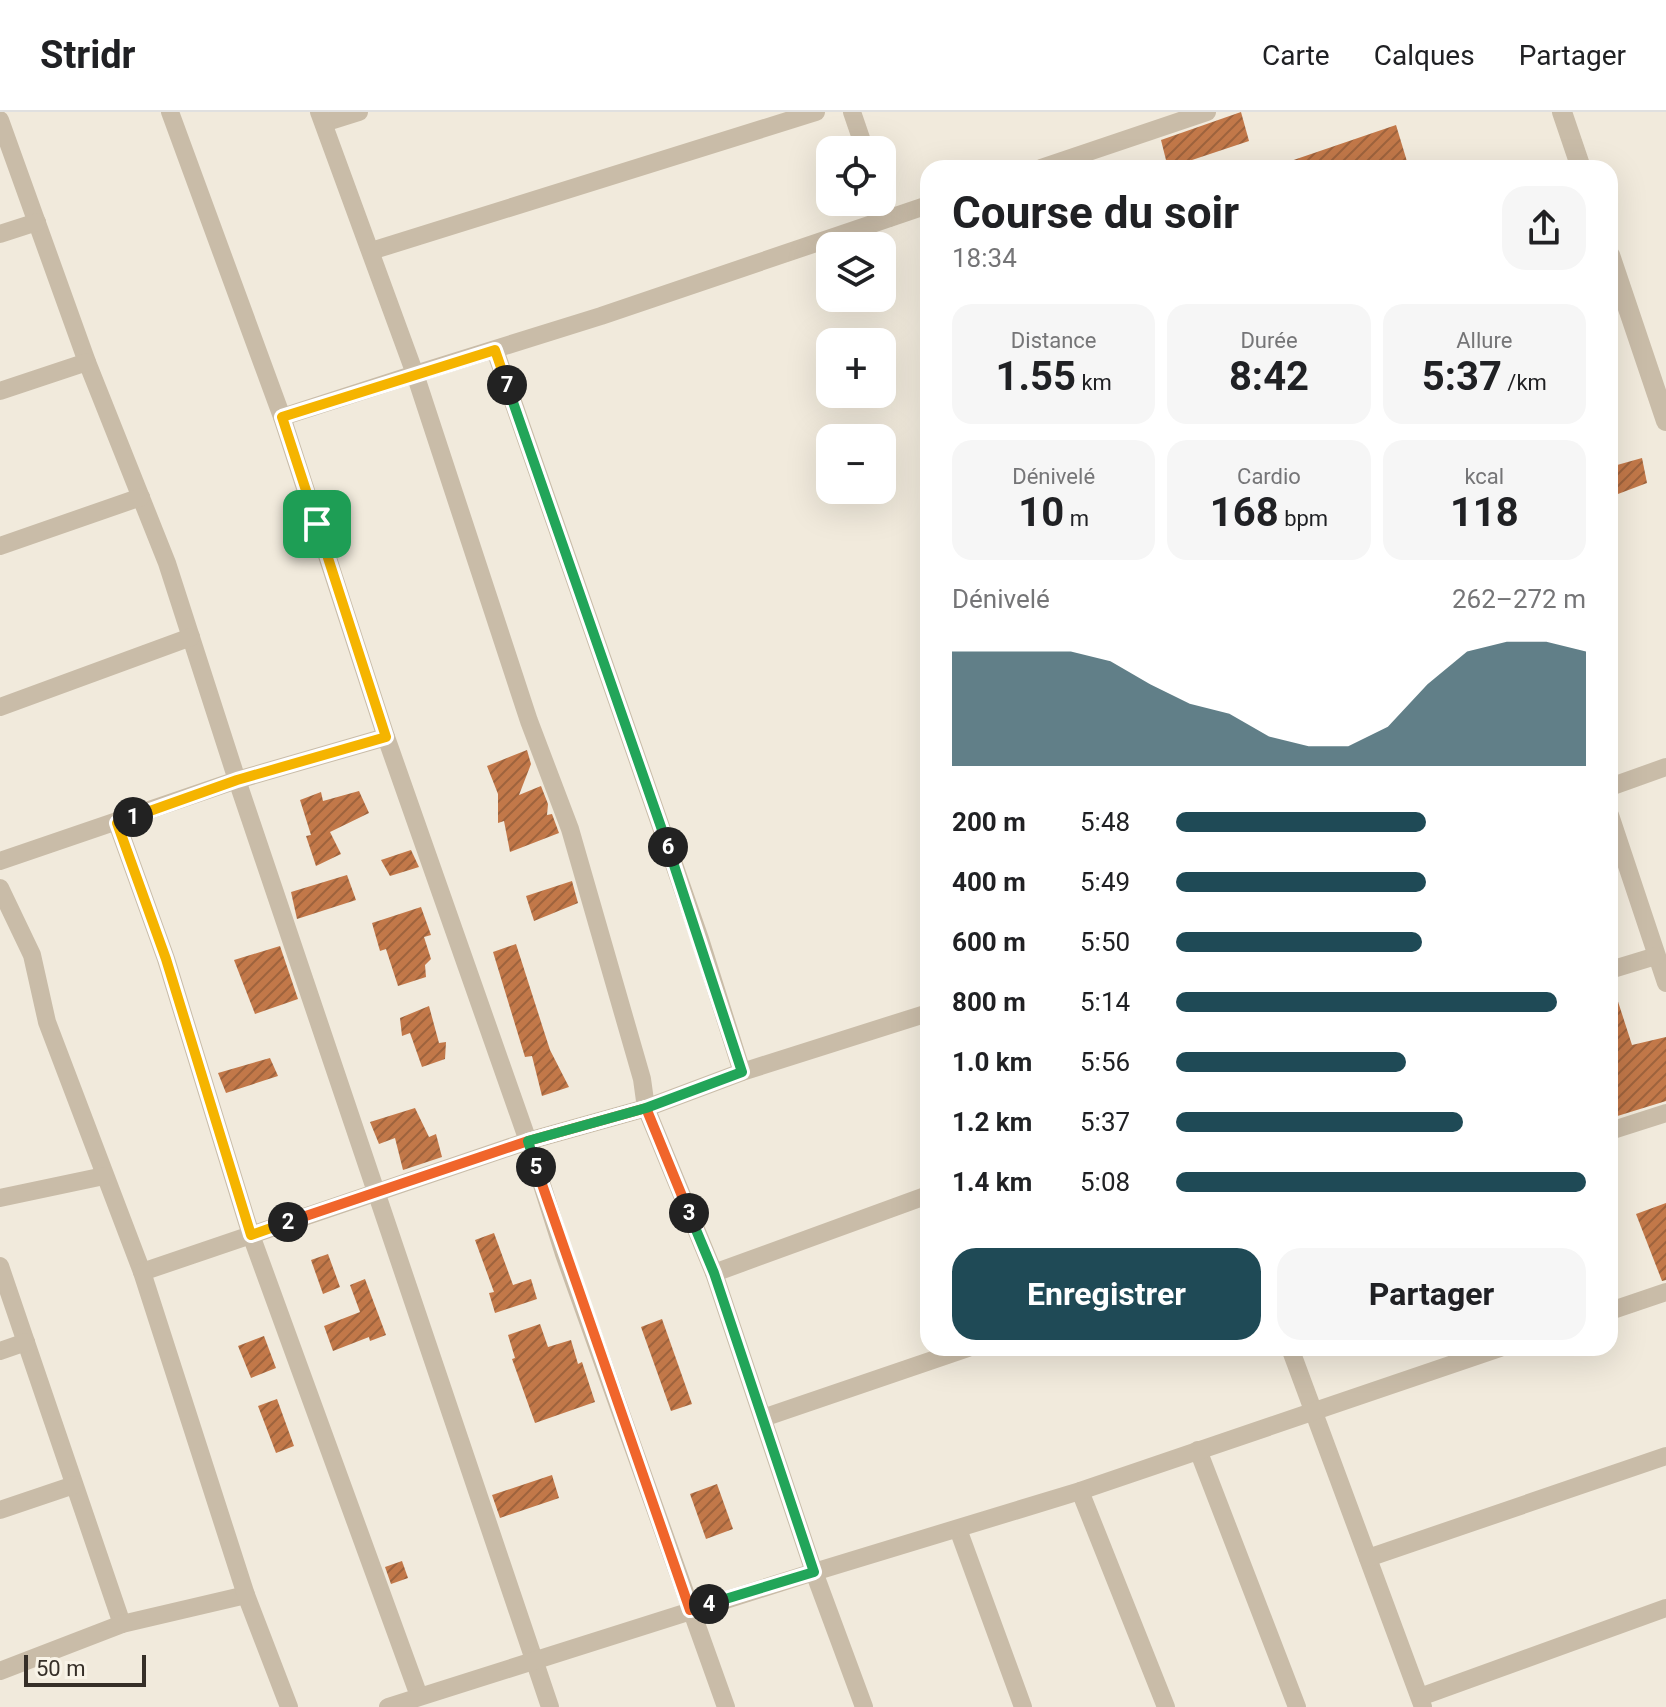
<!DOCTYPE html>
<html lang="fr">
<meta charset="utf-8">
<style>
:root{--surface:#fff;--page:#f6f6f6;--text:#202124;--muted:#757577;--line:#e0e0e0;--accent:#1f4a56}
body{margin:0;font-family:Roboto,sans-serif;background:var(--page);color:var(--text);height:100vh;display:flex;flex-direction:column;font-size:30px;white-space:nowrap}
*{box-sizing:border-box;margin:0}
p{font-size:26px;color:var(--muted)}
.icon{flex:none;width:44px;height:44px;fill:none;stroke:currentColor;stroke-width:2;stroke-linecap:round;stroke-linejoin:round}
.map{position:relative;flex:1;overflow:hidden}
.drawer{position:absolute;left:920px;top:48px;width:698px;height:1196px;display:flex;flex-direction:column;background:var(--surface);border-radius:24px;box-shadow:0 8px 32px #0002}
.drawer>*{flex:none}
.controls{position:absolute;left:816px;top:24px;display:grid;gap:16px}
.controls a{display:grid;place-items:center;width:80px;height:80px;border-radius:16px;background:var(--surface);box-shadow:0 8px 32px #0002;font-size:40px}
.scale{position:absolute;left:24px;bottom:20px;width:122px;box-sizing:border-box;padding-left:8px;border:4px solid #362f28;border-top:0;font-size:22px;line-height:28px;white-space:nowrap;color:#362f28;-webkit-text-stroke:6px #f9f4e8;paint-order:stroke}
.pin{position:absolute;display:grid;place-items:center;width:68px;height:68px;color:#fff;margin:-34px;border-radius:16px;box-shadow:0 4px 12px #0006}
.km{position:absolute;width:40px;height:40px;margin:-20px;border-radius:50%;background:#222;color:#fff;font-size:22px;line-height:40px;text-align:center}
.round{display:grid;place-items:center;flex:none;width:84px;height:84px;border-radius:24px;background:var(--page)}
.head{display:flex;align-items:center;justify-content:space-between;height:136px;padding:0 32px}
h1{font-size:44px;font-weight:700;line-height:60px}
.stats{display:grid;grid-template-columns:repeat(3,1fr);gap:12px;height:136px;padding:8px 32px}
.stats div{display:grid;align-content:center;border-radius:20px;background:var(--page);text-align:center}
.stats b{font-size:40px;font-weight:700}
.stats small{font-size:22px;font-weight:400}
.stats p{font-size:22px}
.chart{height:224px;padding:16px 32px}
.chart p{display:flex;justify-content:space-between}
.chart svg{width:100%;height:144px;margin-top:8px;fill:var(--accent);opacity:.7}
.primary-button{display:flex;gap:16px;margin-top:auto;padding:16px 32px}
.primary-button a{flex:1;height:92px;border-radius:24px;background:var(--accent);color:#fff;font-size:32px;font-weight:700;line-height:92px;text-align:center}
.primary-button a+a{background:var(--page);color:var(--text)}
ul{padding:0 32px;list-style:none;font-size:26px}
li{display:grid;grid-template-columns:128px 96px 1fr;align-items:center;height:60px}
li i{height:20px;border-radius:10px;background:var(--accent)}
header{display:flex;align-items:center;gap:48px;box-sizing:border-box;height:112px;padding:0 40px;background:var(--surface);border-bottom:2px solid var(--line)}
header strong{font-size:38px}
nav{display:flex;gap:44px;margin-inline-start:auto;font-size:28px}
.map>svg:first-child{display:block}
</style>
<header>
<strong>Stridr</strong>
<nav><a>Carte</a><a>Calques</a><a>Partager</a></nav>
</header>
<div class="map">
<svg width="1666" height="1595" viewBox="0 0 1666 1595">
<defs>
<pattern id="building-hatch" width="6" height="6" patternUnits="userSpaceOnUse" patternTransform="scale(2)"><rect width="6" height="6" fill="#c27849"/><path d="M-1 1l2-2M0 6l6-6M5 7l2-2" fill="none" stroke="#9e633d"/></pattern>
</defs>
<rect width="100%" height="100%" fill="#f1eadc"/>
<g fill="url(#building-hatch)">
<polygon points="1241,0 1249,29 1168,56 1161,28"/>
<polygon points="1396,13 1409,56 1277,56 1276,54"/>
<polygon points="1642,346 1647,371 1610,385 1610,355"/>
<polygon points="527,638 531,652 519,683 541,674 548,692 547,703 552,702 559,721 510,740 504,709 498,711 498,682 487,654"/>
<polygon points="359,679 369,701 330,720 341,742 316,754 306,724 311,723 300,688 321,680 323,689"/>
<polygon points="411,738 419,755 390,764 381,748"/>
<polygon points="347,763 356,788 297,807 291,780"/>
<polygon points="572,769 578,791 534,809 526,784"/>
<polygon points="421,795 431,823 424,825 431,847 425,853 426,865 398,874 386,837 380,839 372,811"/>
<polygon points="516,832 550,938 569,975 542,984 532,944 525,945 493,840"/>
<polygon points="280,834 298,887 255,902 234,848"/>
<polygon points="1613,874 1632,933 1666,925 1666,989 1611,1006 1610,875"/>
<polygon points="429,894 439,931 446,930 445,947 422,955 410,921 402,924 400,906"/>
<polygon points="270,946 278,964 226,981 218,961"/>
<polygon points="415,996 429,1025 436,1022 442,1045 403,1058 395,1026 379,1032 370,1010"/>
<polygon points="1666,1091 1666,1168 1662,1169 1636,1102"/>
<polygon points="494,1121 513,1173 531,1167 537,1187 495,1201 489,1181 494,1180 475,1128"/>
<polygon points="328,1142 340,1175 323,1182 311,1148"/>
<polygon points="365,1167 386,1223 370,1229 369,1225 333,1239 324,1214 360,1200 350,1173"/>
<polygon points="662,1207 692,1292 671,1299 641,1215"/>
<polygon points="540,1212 548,1235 571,1228 578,1252 582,1250 595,1290 535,1311 512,1247 515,1246 508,1223"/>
<polygon points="264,1224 276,1256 251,1266 238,1234"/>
<polygon points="277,1287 294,1334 276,1341 258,1294"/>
<polygon points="552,1363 559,1386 500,1406 492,1383"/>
<polygon points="717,1372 733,1417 706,1427 690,1382"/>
<polygon points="402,1449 408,1466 391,1472 385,1455"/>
</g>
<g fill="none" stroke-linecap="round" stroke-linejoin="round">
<g stroke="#c9bca8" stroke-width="18">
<polyline points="170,0 282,305 386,625 528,1029 564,1142 726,1595"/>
<polyline points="852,0 865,38"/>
<polyline points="0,8 87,250 167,451 237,668 550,1595"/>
<polyline points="324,11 359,0"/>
<polyline points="1041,56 1207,0"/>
<polyline points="882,86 889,106"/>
<polyline points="0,122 37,110"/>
<polyline points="371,139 816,0"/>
<polyline points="495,238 700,827 742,960"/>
<polyline points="0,279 87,250"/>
<polyline points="282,305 415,262 319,0"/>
<polyline points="0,434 141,385"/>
<polyline points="0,595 191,525"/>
<polyline points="1610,675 1666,655"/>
<polyline points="1610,703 1666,871"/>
<polyline points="117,711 166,847 251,1123 419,1584"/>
<polyline points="0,749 237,668 386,625"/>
<polyline points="0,776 32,843 47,910 142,1160"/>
<polyline points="1610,858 1656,844"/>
<polyline points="1610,1019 1666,1001"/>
<polyline points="0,1086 104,1064"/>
<polyline points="0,1154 122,1512"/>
<polyline points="714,1161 928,1083"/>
<polyline points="1610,1199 1666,1180"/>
<polyline points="1290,1236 1423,1595"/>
<polyline points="0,1239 26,1230"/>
<polyline points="763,1306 968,1236"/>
<polyline points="1198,1338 1297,1595"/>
<polyline points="1080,1379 1166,1595"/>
<polyline points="0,1398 74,1373"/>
<polyline points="958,1417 1023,1595"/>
<polyline points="1368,1446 1666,1344"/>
<polyline points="0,1559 122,1512 246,1483"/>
<polyline points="1420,1585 1666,1496"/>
<polyline points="289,1595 246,1483 142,1160 528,1029 646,996 742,960 928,901"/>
<polyline points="388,1595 814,1460 1080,1379 1500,1236"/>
<polyline points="864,1595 814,1460 714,1161 646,996 642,967 570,717 529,609 415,262 601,204 928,93"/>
</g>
<g stroke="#c9bca8" stroke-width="20">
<polyline points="1562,0 1581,56"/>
<polyline points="1610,143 1666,309"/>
</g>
</g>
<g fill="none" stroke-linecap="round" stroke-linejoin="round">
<defs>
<polyline id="split-1" points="133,705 237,668 386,625 317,412"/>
<polyline id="split-2" points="133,705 117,711 166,847 251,1123 288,1110"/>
<polyline id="split-3" points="288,1110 528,1029 646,996 689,1101"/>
<polyline id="split-4" points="689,1101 714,1161 814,1460 709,1492"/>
<polyline id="split-5" points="536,1055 690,1498 709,1492"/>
<polyline id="split-6" points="536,1055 528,1029 646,996 742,960 668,735"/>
<polyline id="split-7" points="507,273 668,735"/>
<polyline id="split-8" points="317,412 282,305 495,238 507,273"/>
</defs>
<use href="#split-1" stroke="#fff" stroke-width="16"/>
<use href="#split-2" stroke="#fff" stroke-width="16"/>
<use href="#split-3" stroke="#fff" stroke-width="16"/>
<use href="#split-4" stroke="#fff" stroke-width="16"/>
<use href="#split-5" stroke="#fff" stroke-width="16"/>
<use href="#split-6" stroke="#fff" stroke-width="16"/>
<use href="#split-7" stroke="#fff" stroke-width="16"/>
<use href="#split-8" stroke="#fff" stroke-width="16"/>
<use href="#split-1" stroke="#f5b400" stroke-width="10"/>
<use href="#split-2" stroke="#f5b400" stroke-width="10"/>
<use href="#split-3" stroke="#f0652b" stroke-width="10"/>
<use href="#split-4" stroke="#22a559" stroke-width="10"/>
<use href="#split-5" stroke="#f0652b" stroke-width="10"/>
<use href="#split-6" stroke="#22a559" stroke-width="10"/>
<use href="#split-7" stroke="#22a559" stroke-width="10"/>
<use href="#split-8" stroke="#f5b400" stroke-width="10"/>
</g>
</svg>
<div class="controls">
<a><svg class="icon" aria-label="locate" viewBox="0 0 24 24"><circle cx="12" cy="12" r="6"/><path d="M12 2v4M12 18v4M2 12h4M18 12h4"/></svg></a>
<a><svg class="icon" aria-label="layers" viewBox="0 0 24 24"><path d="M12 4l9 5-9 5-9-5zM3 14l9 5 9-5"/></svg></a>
<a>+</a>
<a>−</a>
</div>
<div class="scale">50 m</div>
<div class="pin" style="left:317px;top:412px;background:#1e9e55"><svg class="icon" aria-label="arrive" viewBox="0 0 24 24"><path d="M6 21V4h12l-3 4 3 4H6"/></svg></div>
<b class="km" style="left:133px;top:705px">1</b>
<b class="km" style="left:288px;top:1110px">2</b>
<b class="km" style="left:689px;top:1101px">3</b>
<b class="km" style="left:709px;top:1492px">4</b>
<b class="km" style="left:536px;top:1055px">5</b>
<b class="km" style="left:668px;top:735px">6</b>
<b class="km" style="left:507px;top:273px">7</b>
<section class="drawer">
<div class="head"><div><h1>Course du soir</h1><p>18:34</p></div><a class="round"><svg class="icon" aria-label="share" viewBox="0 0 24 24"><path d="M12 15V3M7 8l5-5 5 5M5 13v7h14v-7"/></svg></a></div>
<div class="stats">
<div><p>Distance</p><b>1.55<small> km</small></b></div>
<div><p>Durée</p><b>8:42</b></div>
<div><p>Allure</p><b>5:37<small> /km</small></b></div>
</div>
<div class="stats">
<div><p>Dénivelé</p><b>10<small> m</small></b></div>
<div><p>Cardio</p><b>168<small> bpm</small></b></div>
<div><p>kcal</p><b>118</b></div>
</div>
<div class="chart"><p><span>Dénivelé</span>262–272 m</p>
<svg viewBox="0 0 160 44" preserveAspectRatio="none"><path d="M0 44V9L10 9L20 9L30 9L40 12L50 19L60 25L70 28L80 35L90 38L100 38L110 32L120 19L130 9L140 6L150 6L160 9V44z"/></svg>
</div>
<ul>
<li><b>200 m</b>5:48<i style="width:61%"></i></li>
<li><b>400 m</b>5:49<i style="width:61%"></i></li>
<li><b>600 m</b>5:50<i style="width:60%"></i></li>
<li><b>800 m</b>5:14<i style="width:93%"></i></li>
<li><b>1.0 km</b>5:56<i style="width:56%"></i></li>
<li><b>1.2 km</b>5:37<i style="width:70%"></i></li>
<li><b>1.4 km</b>5:08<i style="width:100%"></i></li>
</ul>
<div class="primary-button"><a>Enregistrer</a><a>Partager</a></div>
</section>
</div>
